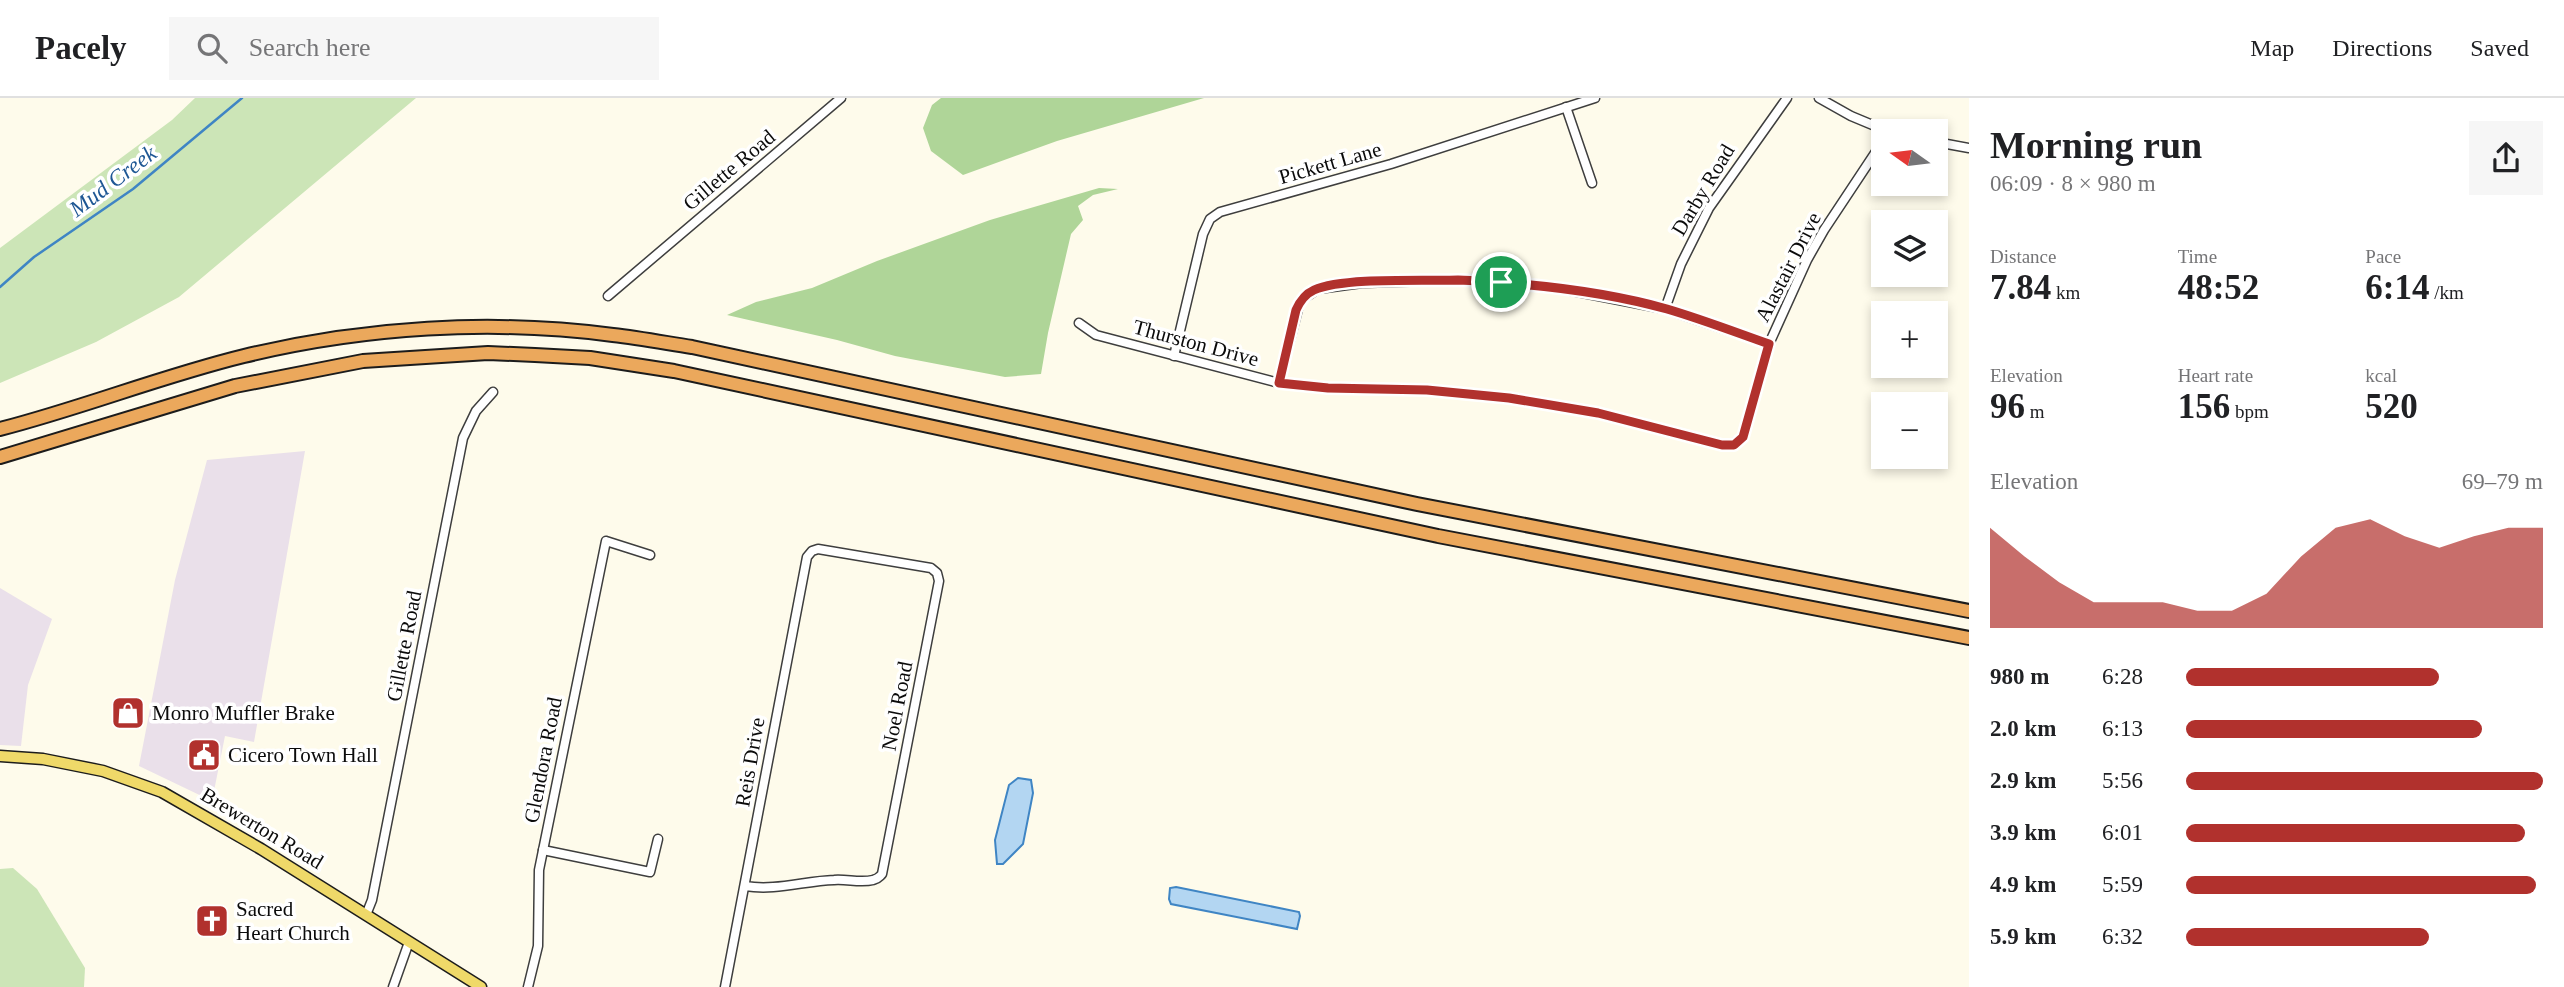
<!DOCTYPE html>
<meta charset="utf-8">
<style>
:root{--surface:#fff;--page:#f6f6f6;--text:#202124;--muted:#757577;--line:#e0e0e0;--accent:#b1312d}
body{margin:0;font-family:Georgia,serif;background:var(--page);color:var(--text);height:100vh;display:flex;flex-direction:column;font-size:26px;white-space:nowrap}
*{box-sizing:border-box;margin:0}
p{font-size:23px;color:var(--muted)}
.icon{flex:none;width:38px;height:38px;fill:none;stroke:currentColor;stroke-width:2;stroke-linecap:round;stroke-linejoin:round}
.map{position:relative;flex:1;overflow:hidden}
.details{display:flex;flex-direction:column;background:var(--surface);width:595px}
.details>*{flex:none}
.needle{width:46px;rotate:284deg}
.fabs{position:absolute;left:1871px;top:21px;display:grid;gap:14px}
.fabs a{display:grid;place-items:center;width:77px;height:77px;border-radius:0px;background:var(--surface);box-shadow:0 4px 10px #0003;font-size:35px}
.pin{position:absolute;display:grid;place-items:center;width:60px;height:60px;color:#fff;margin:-30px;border:4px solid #fff;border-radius:50%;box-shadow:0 2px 7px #0007}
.round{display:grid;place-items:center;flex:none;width:74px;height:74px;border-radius:0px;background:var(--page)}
.head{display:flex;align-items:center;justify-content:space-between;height:119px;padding:0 21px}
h1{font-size:38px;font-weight:800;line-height:52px}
.stats{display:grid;grid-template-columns:repeat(3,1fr);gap:10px;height:119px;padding:7px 21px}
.stats div{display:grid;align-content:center}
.stats b{font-size:35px;font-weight:800}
.stats small{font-size:19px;font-weight:400}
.stats p{font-size:19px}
.chart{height:196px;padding:14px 21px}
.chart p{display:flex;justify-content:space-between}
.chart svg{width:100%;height:126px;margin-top:7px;fill:var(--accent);opacity:.7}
ul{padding:0 21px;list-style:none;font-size:23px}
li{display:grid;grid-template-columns:112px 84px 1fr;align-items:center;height:52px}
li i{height:18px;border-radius:9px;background:var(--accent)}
header{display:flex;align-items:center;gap:42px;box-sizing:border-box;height:98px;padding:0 35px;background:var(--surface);border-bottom:2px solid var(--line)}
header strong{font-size:33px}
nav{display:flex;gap:38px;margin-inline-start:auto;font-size:24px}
.search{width:490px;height:63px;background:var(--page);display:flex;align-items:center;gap:18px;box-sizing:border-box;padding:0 24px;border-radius:0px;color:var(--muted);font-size:26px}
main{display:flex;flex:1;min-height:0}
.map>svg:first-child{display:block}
</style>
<header>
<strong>Pacely</strong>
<div class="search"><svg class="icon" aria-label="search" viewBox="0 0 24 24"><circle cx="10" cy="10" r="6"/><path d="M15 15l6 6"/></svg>Search here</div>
<nav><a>Map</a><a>Directions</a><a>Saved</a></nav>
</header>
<main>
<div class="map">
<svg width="1969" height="889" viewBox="0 0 1969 889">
<rect width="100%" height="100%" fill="#fefbeb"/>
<g fill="#eae0ea">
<polygon points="305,353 254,644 225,638 212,703 139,668 175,482 207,362"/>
<polygon points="0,490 52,521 28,587 21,648 0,647"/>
</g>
<g fill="#cce5b7">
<polygon points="195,0 416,0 179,199 96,244 0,285 0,150 172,22"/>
<polygon points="13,770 37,791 85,870 84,889 0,889 0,771"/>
</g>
<g fill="#afd598">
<polygon points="941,0 1204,0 1057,43 963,77 931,53 923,30 932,7"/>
<polygon points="1099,90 1118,91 1093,97 1078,108 1083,122 1071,136 1048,235 1041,276 1005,279 895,258 837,242 727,217 756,204 812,190 877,163 990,122"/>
</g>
<g fill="#b3d6f2" stroke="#3f85c4" stroke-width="2">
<polygon points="1018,680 1031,682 1033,695 1023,746 1003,766 997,766 995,742 1009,687"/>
<polygon points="1176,789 1299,814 1300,818 1297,831 1171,806 1169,801 1170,790"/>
</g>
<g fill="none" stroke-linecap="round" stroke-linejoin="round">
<polyline stroke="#3f85c4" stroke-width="2.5" points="0,189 34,159 133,91 242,0"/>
<defs>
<g id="minor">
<polyline points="1819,0 1851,18 1887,33"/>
<polyline points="1566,9 1592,85"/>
<polyline points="1936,44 1969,50"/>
<polyline points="608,198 841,0"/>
<polyline points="1665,211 1681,166 1709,110 1787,0"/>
<polyline points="1079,225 1096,237 1279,285 1328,290 1427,292 1509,300 1598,315 1700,342 1730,348 1743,339 1769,246 1807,162 1824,132 1883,43"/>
<polyline points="1174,258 1203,136 1210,121 1220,114 1391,66 1595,0"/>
<polyline points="1279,285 1300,203 1318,191 1362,185 1458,182 1547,188 1665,211 1769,246"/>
<polyline points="543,752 650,774 658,741"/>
<polyline points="366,817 372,802 463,340 476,313 493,294"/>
<polyline points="393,889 409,844"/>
<polyline points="528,889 538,848 539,772 606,443 650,457"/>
<path d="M 725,889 L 807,459 L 812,453 L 818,451 L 931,470 L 937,475 L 939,483 L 882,776 C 878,780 879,780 873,782 C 861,785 847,781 834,782 C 804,783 776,793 745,788"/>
</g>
<polyline id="major" points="0,658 43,661 103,673 162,694 261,751 481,889"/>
<g id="highway">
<path d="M 0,331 C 82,310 162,278 244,258 C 364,229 491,221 613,237 C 639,240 666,245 692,249 L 1417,406 L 1969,513"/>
<polyline points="0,359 235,288 363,263 488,255 535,257 590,260 674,273 1438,438 1969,540"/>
</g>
</defs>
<use href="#minor" stroke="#3e3e3e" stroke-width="11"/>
<use href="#major" stroke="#1c1c1c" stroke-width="13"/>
<use href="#highway" stroke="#1c1c1c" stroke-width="16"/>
<use href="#minor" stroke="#fff" stroke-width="8"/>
<use href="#major" stroke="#efd969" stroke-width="10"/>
<use href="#highway" stroke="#eba85c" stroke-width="12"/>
</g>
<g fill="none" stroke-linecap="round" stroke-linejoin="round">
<defs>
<path id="route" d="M 1458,182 C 1528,185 1599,192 1667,211 C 1701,221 1735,234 1769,246 L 1743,339 L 1734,347 L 1722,347 L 1598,315 L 1509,300 L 1427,292 L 1328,290 L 1279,285 L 1296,212 C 1300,203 1305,196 1314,192 C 1343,179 1424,183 1458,182 Z"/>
</defs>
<use href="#route" stroke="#fff" stroke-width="14"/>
<use href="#route" stroke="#b1312d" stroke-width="9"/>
</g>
<defs>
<symbol id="shop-square" viewBox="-11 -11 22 22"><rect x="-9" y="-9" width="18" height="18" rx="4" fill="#b1312d" stroke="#fff"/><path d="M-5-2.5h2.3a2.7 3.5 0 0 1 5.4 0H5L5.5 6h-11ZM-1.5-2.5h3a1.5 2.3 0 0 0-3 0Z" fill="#fff"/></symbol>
<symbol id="civic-square" viewBox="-11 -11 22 22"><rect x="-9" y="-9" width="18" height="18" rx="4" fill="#b1312d" stroke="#fff"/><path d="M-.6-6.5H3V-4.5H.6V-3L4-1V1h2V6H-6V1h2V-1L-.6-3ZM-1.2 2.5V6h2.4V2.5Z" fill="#fff"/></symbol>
<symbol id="church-square" viewBox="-11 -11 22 22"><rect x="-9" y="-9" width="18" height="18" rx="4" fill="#b1312d" stroke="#fff"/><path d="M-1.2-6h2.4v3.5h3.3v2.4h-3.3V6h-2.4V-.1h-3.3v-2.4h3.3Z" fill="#fff"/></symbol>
</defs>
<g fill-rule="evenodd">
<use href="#shop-square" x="109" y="596" width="38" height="38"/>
<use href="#civic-square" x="185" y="638" width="38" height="38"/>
<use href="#church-square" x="193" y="804" width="38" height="38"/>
</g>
<g text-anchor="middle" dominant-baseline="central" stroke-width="7" stroke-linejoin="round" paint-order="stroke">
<g font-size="21" fill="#0b0b0b" stroke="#fff">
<text transform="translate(1330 65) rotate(-16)">Pickett Lane</text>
<text transform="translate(729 72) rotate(-40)">Gillette Road</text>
<text transform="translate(1703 92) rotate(-59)">Darby Road</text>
<text transform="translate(1788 169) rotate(-63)">Alastair Drive</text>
<text transform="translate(1196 245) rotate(15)">Thurston Drive</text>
<text transform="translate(404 548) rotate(-79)">Gillette Road</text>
<text transform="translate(897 608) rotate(-79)">Noel Road</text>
<text transform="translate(543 662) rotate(-79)">Glendora Road</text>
<text transform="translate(750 664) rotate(-80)">Reis Drive</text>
<text transform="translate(262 730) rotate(31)">Brewerton Road</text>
</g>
<g font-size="21" fill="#0b0b0b" stroke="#fff" text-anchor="start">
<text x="152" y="615">Monro Muffler Brake</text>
<text x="228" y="657">Cicero Town Hall</text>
<text x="236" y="811">Sacred<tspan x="236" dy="24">Heart Church</tspan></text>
</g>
<g font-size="23" font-style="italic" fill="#1e5794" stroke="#fff">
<text transform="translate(113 83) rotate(-37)">Mud Creek</text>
</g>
</g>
</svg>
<div class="fabs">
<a><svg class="needle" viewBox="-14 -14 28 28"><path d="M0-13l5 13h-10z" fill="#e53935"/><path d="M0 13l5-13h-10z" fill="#757577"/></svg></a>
<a><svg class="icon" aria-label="layers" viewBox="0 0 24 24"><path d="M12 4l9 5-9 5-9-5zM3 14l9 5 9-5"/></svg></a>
<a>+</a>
<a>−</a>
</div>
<div class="pin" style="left:1501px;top:184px;background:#1e9e55"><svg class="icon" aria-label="arrive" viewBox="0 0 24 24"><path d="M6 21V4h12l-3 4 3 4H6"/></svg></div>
</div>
<section class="details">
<div class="head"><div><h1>Morning run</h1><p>06:09 · 8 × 980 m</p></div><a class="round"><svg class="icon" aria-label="share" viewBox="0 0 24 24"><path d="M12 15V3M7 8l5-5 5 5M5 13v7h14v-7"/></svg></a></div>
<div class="stats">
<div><p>Distance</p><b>7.84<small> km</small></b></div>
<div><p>Time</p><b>48:52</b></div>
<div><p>Pace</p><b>6:14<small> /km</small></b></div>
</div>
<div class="stats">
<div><p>Elevation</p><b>96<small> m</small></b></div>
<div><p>Heart rate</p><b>156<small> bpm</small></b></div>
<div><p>kcal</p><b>520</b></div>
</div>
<div class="chart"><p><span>Elevation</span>69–79 m</p>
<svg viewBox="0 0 160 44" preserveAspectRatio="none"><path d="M0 44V9L10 19L20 28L30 35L40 35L50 35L60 38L70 38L80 32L90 19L100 9L110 6L120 12L130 16L140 12L150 9L160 9V44z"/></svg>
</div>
<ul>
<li><b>980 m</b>6:28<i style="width:71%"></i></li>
<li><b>2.0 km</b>6:13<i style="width:83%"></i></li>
<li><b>2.9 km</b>5:56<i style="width:100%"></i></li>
<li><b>3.9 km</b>6:01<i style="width:95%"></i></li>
<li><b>4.9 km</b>5:59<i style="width:98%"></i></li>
<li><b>5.9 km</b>6:32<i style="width:68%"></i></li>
</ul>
</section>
</main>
